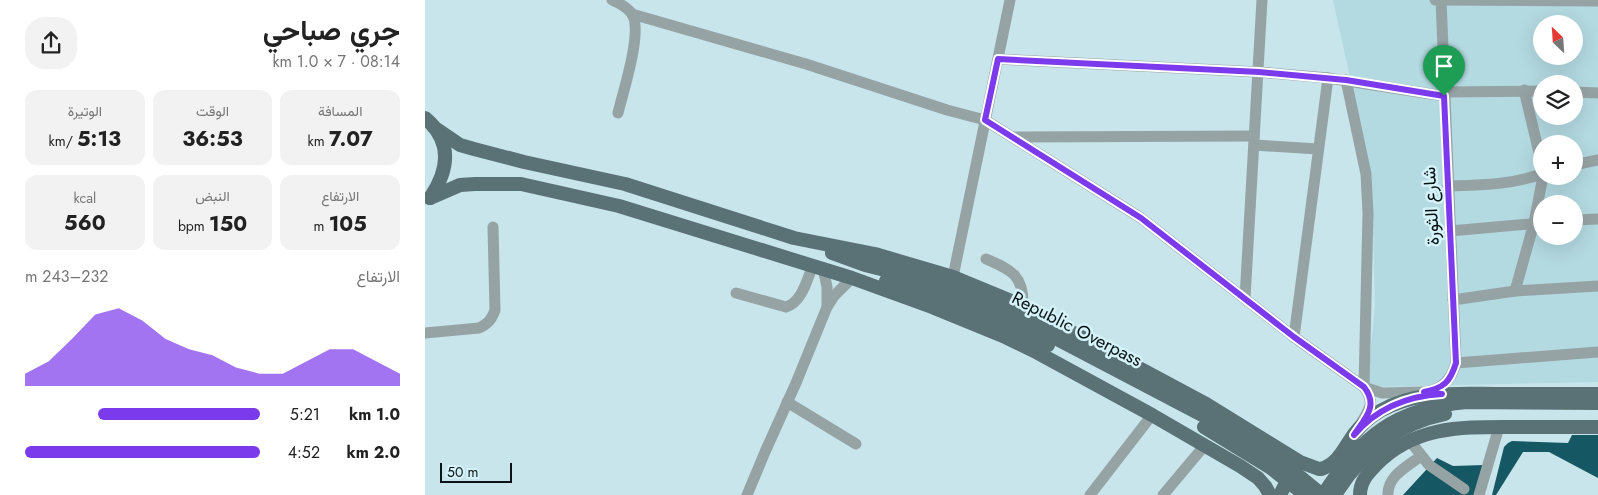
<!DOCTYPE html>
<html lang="ar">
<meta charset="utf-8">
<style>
:root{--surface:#fff;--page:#f2f2f2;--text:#222;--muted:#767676;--accent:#7c3aed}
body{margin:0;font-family:Jost,Vazirmatn,sans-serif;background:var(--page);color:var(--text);direction:rtl;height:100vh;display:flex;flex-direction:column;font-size:19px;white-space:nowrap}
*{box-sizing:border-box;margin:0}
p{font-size:16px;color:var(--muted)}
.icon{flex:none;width:28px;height:28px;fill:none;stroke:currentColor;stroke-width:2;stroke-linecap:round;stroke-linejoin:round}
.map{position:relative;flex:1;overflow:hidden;direction:ltr}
.sheet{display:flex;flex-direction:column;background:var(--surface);width:425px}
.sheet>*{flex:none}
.needle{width:32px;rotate:335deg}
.buttons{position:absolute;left:1108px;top:15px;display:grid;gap:10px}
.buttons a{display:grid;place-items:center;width:50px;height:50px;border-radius:50%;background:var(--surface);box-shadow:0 5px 20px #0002;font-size:25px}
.scale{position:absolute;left:15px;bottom:12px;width:72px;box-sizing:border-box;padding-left:5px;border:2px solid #0a1416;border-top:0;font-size:14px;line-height:18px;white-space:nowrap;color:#0a1416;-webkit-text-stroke:4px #d4f2f8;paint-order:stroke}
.pin{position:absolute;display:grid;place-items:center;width:42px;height:42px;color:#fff;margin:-51px -21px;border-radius:50% 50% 50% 0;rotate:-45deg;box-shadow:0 0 5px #0007}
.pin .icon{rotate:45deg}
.round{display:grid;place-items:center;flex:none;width:52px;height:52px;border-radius:20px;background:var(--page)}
.headline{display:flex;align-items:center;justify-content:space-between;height:85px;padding:0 25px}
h1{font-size:28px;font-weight:700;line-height:38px}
.metrics{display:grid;grid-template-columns:repeat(3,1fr);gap:8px;height:85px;padding:5px 25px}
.metrics div{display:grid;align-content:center;border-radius:12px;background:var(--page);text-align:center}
.metrics b{font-size:21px;font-weight:700}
.metrics small{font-size:14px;font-weight:400}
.metrics p{font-size:14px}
.chart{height:140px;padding:10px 25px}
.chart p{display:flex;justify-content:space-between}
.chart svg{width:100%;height:90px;margin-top:5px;fill:var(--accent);opacity:.7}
ul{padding:0 25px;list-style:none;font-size:16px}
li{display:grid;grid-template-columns:80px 60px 1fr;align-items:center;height:38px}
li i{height:12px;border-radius:6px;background:var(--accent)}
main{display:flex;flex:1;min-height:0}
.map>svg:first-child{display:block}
</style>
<main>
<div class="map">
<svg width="1173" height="495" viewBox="0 0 1173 495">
<rect width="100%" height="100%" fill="#c7e5eb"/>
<path fill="#b3d9e1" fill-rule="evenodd" d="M 908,0 L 1173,0 L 1173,382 L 942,387 L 950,306 L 947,177 ZM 1116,24 L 1149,24 L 1149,56 L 1116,56 ZM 1116,84 L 1149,84 L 1149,116 L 1116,116 ZM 1116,144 L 1149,144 L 1149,176 L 1116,176 ZM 1116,204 L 1149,204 L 1149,236 L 1116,236 Z"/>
<g fill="#155762">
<polygon points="1147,435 1173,435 1173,478 1124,452 1098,452 1071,495 1067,495 1079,447 1083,443 1087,441 1143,443"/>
<polygon points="1012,458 1028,466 1059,465 1049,495 978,495"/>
</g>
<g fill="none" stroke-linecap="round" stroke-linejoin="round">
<g stroke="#96a3a5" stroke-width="11">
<path d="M 187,0 C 194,3 202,7 207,14 C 218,31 198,92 193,113"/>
<polyline points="1010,0 1173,1"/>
<polyline points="207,14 381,64 522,110 560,120 716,218 869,337 939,387 957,393 998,392"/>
<polyline points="573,59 834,72 903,78 1019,96"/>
<path d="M 921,80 L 941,174 L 943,213 L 939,387 C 950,402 945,409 936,423"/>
<polyline points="1099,90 1116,161"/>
<polyline points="1019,92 1116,91"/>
<polyline points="1149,92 1173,93"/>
<polyline points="589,137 829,136"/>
<polyline points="829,145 893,149"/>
<polyline points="1149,165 1173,160"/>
<path d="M 1023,186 C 1055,185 1086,185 1116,174"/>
<polyline points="1149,220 1173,219"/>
<polyline points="1025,231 1115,223"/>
<path d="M 561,259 C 587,270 599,276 598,306"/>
<polyline points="398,268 402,287 402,307"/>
<polyline points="528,277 585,0"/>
<polyline points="1090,291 1109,223 1118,176"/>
<path d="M 311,293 L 361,307 C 377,302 382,280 388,265"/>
<polyline points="820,298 837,0"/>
<polyline points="1028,300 1090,291 1173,286"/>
<path d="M 0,333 L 54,328 C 63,324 67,319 70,310 L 68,227"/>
<polyline points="869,337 903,78"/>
<polyline points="1031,363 1173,352"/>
<path d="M 1001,392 C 1018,388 1026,380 1031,363 L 1016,0"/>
<polyline points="362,402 431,444"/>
<polyline points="985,441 1004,465 1039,489"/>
<polyline points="322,495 340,452 371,383 402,307 409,296 427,278"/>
<polyline points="665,495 727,415"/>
<polyline points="738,495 780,445"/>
<path d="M 963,495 C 962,476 983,466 996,456"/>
<polyline points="1054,495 1074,427"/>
</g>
<g stroke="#5a7175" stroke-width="14">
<path d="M 0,118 C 28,141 24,170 5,198"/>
<polyline points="13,130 35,145 49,149 99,162 200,184 369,238 450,254 528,277 598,306 781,404 875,462 894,469"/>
<polyline points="5,198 35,185 50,184 96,184 194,206 427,278 507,307 578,336 613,353 727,415 815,466 833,478 840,486 845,495"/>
<polyline points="407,253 440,265 464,271"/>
<path d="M 896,469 C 914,463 919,448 929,434 C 936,425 945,417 955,411 C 992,390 1033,394 1074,394 C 1107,394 1140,394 1173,394"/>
<polyline points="855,495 859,487 872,476"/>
<path d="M 935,495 C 935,482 942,474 950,466 C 989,425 1038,427 1089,427 C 1117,427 1145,427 1173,427"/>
</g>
<g stroke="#5a7175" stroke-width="14">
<polyline points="464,271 543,295 596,320 802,428 858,463 897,495"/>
<path d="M 461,281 C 517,298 571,316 623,345"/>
<polyline points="779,427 846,468 880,495"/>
<path d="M 898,495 C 935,437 971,408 1042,402 L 1173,403"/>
<path d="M 910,495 C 936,453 971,424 1020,414"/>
</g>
</g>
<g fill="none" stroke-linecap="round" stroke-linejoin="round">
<defs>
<path id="route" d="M 573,59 L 834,72 L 921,80 L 1019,96 L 1031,363 C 1025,382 1019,388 999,392 L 1017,394 C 982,396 952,408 929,435 C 940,418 954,406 939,387 L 869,337 L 716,218 L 560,120 Z"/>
</defs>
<use href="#route" stroke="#fff" stroke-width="10"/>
<use href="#route" stroke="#7c3aed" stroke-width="6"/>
</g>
<g text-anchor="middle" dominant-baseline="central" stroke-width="5" stroke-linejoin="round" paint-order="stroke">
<g font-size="18" fill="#0a1416" stroke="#d4f2f8">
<text transform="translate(1006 206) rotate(-93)">شارع الثورة</text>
<text transform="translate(652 329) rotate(27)">Republic Overpass</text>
</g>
</g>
</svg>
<div class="buttons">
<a><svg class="needle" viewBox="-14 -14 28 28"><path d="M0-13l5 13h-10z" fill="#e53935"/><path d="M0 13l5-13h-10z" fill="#767676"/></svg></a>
<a><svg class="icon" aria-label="layers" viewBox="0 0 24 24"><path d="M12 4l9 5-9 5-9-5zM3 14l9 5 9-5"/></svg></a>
<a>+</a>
<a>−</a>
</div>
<div class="scale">50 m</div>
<div class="pin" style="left:1019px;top:96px;background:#1e9e55"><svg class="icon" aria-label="arrive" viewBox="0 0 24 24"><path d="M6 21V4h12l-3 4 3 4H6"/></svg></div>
</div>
<section class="sheet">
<div class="headline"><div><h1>جري صباحي</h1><p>08:14 · 7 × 1.0 km</p></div><a class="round"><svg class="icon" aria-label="share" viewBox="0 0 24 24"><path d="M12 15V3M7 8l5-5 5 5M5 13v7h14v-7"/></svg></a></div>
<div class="metrics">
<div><p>المسافة</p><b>7.07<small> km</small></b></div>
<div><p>الوقت</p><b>36:53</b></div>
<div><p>الوتيرة</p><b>5:13<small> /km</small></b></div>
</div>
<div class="metrics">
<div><p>الارتفاع</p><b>105<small> m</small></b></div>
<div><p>النبض</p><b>150<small> bpm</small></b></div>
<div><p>kcal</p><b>560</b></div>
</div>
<div class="chart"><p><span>الارتفاع</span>232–243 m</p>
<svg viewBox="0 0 160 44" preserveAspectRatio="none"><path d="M0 44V38L10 32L20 21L30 9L40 6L50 12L60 21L70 26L80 29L90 35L100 38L110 38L120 32L130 26L140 26L150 32L160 38V44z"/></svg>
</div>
<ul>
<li><b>1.0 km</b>5:21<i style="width:69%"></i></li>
<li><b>2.0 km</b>4:52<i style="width:100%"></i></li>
</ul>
</section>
</main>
